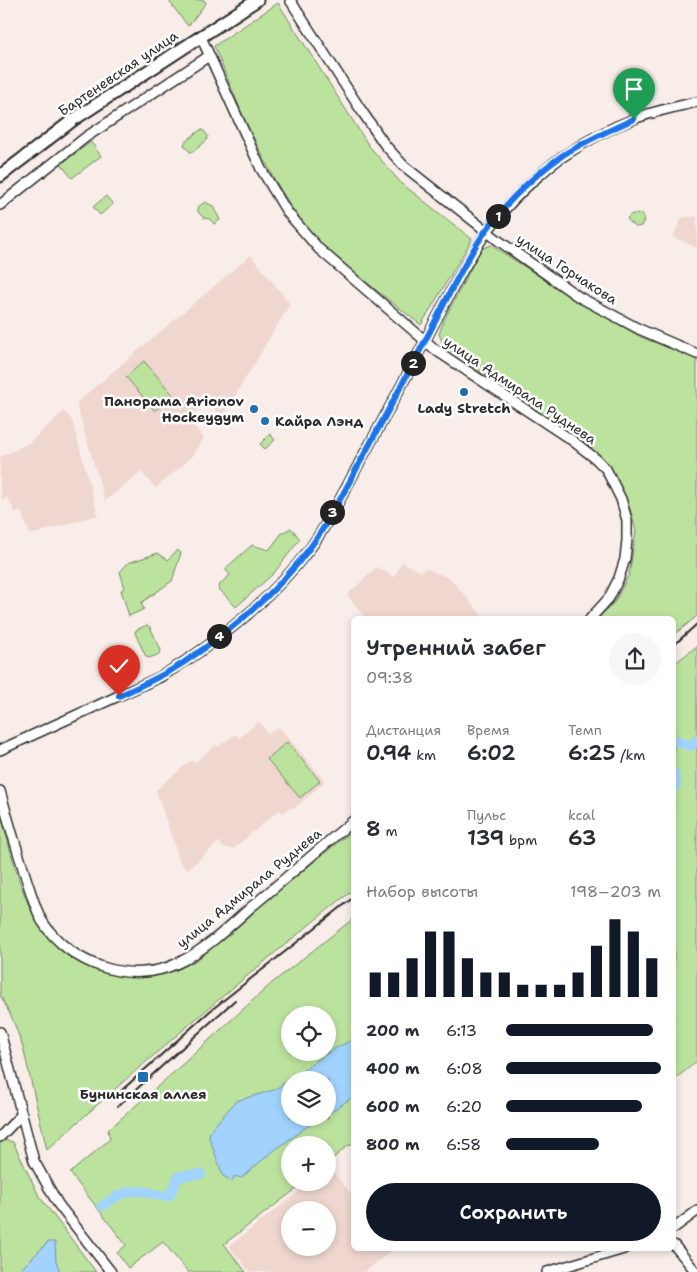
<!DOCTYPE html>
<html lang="ru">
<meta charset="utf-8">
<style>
:root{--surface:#fff;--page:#f7f7f7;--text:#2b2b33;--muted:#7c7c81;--accent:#111827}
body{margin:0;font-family:"Shantell Sans",sans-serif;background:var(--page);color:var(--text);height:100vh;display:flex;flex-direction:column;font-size:19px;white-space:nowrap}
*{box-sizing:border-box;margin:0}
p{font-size:16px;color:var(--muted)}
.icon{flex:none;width:28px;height:28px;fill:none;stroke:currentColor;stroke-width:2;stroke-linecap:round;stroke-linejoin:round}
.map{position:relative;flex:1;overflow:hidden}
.drawer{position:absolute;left:351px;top:616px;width:325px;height:635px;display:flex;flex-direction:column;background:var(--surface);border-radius:8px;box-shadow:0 2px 8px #0003}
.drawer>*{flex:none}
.tools{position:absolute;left:281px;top:1006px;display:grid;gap:10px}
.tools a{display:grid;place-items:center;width:55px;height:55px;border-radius:50%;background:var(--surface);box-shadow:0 2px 8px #0003;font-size:25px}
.pin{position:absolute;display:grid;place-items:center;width:42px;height:42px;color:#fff;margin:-51px -21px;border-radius:50% 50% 50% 0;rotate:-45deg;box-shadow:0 0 5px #0007}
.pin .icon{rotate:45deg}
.km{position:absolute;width:25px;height:25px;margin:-12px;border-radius:50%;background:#222;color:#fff;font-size:14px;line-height:25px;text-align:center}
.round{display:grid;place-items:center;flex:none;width:52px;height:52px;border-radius:26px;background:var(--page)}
.summary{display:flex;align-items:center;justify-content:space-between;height:85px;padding:0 15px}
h1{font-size:22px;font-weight:600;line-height:38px}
.figures{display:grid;grid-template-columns:repeat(3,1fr);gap:8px;height:85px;padding:5px 15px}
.figures div{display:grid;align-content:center}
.figures b{font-size:21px;font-weight:600}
.figures small{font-size:14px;font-weight:400}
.figures p{font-size:14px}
.chart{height:140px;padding:10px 15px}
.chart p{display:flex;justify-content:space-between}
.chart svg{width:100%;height:90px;margin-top:5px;stroke:var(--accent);stroke-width:6}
.button{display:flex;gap:10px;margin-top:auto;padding:10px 15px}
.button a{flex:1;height:58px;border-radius:30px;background:var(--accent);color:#fff;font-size:20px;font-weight:600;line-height:58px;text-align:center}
ul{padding:0 15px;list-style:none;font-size:16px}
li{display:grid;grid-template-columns:80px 60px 1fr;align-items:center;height:38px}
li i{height:12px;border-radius:6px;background:var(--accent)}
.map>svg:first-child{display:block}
</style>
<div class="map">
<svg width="697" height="1272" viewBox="0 0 697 1272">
<rect width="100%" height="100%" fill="#f8ede9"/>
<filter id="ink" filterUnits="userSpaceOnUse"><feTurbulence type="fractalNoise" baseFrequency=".02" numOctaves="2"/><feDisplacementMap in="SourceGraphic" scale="10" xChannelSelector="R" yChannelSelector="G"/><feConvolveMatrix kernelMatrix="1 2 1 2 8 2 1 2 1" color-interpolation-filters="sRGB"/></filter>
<g filter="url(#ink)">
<g fill="#efd7cf" fill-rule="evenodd">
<polygon points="697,216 697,248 673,237 681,218"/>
<polygon points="251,255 290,304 222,418 208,401 188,419 204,438 192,457 156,488 141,472 105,501 76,403"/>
<polygon points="64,411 72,420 98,515 30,535 21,511 16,513 7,498 2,500 0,485 0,457 29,443"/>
<polygon points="402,562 421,572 425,568 451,579 485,619 367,619 347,595 377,567 394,577"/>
<polygon points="259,721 268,734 279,727 325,781 294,809 292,807 283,813 279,810 233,849 223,847 219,842 187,870 180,862 156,790 190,761 195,762 216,745 218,747 235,734 239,738"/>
<path d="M 329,1167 L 354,1197 L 354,1249 L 393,1249 L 365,1272 L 250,1272 L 229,1246 L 310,1183 L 328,1182 ZM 290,1210 L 328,1210 L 328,1248 L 290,1248 Z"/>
</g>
<g fill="#bce39e" stroke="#748764" fill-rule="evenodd">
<polygon points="168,0 204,0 206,3 188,26"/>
<polygon points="278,3 369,146 401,183 472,239 421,325 316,243 300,221 273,177 244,118 214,46"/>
<polygon points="200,130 203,130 208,136 207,140 193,152 190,152 184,145 185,142"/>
<polygon points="91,142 101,156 72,178 61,164"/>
<polygon points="106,196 113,204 100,215 93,207"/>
<polygon points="205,202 213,206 220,220 214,224 210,219 204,218 198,212 198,207"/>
<polygon points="632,214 643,214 644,220 641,226 636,227 630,223 627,218"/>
<polygon points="491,245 559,289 641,337 697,359 697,616 674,635 674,619 597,619 614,603 629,575 636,531 628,502 608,465 540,413 444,346 439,334 444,320 481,249"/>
<polygon points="144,361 173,395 155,411 126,377"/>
<polygon points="270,434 275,440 265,449 260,444"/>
<polygon points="291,528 300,539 274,573 236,607 219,589 220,584 230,575 225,569 252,545 269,550 282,533"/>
<polygon points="177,550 181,553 172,581 141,603 144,609 129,616 121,590 125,588 120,572 128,563 158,553 168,560"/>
<polygon points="147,625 150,627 161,650 160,654 149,658 146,657 135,633 136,630"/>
<polygon points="697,646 697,1061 674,1080 674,664"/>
<polygon points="287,742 320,781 300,798 267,759"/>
<path d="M 0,811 C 10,847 17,886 36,919 C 68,975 137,993 193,962 C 208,953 227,935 240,923 C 278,892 316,860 354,829 L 354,889 C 248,973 146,1060 47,1150 L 23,1047 L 13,1020 L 0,995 Z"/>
<path d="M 354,918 L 354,1144 L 347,1146 L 328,1163 L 328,1145 L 290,1145 L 290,1182 L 304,1183 L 224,1244 L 246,1272 L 188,1272 L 163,1242 L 128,1268 L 117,1253 L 126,1245 L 70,1173 L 110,1139 L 108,1130 L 174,1072 L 272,983 ZM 290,1015 L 328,1015 L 328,1052 L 290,1052 ZM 290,1080 L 328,1080 L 328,1118 L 290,1118 Z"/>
<polygon points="2,1139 13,1142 39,1196 96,1272 0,1272 0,1142"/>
</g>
<g fill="#a1d3fe" stroke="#7290aa">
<polygon points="354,1039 354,1096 328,1114 328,1080 290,1080 290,1118 319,1118 271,1153 241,1178 235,1176 232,1181 223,1176 209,1137 210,1131 236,1101 274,1090 334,1049"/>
<polygon points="48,1242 55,1242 56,1261 60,1272 18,1272"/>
</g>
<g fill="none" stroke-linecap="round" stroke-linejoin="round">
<g stroke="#a1d3fe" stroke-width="10">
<polyline points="674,740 691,746 697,740"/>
<polyline points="674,773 676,785 674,787"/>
<path d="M 102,1206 C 117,1196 127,1188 146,1192 C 157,1193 157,1197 169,1196 L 179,1176 L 201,1174"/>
</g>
<defs>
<g id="minor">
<polyline points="290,0 359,107 385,145 404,166 499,241 579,297 639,329 697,354"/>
<polyline points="201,37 261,169 287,212 319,249 437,351 573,441 596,459 606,469 621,499 627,520 627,540 625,559 619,578 609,598 590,619"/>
<polyline points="0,205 86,137 209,56"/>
<path d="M 0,750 L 160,677 C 217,643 271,600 311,547 C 331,519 346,488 362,458 C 384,419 405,379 426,339 C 458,278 480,228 533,181 C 543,172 553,162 565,155 C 586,141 610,128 634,119 C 654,111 676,107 697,102"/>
<path d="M 0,791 C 8,820 17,850 26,878 C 31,893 35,908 42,921 C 70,965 131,986 178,963 C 205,950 228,928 250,908 C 285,879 319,849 354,820"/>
<polyline points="0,1032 34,1161 58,1204 111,1272"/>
<polyline points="0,1137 22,1114"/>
<polyline points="674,1228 697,1211"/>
<polyline points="674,1245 696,1272"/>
<polyline points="547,1272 624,1249"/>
</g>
<polyline id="major" points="0,176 73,120 257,0"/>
</defs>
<use href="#minor" stroke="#2b2b2b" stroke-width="12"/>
<use href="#major" stroke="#2b2b2b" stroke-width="15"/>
<use href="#minor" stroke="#fff" stroke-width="9"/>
<use href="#major" stroke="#fff" stroke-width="11"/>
<g stroke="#2b2b2b" stroke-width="2">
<polyline points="674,645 697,624"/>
<polyline points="112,1099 210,1011 354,897"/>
<polyline points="118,1106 235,1000"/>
</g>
</g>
</g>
<g fill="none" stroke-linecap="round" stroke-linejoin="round" filter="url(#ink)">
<defs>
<path id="route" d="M 119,696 C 140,686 163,676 183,663 C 231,631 278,592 312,545 C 330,520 344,492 358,466 C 381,424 404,381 426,339 C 443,307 458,274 477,244 C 498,210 530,178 563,155 C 585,141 610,130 634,119"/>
</defs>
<use href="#route" stroke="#fff" stroke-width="10"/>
<use href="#route" stroke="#1a73e8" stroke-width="6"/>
</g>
<g fill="#1f6fb2" stroke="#fff" stroke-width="2">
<circle cx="464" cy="392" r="5"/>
<circle cx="254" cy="409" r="5"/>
<circle cx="265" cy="421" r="5"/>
<rect x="137" y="1071" width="12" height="12" rx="2.5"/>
</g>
<g text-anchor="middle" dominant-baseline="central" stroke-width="5" stroke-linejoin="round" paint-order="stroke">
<g font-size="14" fill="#2b2b2b" stroke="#fff">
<text transform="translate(118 73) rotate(-34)">Бартеневская улица</text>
<text transform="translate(567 269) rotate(33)">улица Горчакова</text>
<text transform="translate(520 390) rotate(34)">улица Адмирала Руднева</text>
<text transform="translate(249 888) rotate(-39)">улица Адмирала Руднева</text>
</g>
<g font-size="14" font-weight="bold" fill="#2b2b2b" stroke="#fff">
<text x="244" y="401" text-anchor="end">Панорама Arionov<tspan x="244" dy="16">Hockeygym</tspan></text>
<text x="464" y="408">Lady Stretch</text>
<text x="275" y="421" text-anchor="start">Кайра Лэнд</text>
<text x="143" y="1094">Бунинская аллея</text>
</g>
</g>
</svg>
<div class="tools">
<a><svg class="icon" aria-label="locate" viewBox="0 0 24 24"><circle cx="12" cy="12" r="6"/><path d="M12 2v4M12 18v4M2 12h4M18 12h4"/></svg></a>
<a><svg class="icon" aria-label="layers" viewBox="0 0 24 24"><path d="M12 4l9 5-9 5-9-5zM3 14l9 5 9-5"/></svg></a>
<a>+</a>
<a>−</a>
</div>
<div class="pin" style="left:634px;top:119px;background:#1e9e55"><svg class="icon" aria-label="arrive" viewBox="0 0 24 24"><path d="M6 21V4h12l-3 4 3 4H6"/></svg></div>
<div class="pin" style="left:119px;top:696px;background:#d93025"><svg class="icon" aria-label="check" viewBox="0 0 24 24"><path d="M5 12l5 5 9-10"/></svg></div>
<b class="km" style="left:498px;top:216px">1</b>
<b class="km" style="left:413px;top:363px">2</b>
<b class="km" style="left:332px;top:512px">3</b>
<b class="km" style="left:219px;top:636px">4</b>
<section class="drawer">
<div class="summary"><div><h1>Утренний забег</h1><p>09:38</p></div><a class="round"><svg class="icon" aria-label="share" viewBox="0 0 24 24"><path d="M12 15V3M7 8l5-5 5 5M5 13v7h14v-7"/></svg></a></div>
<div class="figures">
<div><p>Дистанция</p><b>0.94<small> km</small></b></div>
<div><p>Время</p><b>6:02</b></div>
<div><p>Темп</p><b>6:25<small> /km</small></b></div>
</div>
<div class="figures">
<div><b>8<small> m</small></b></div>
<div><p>Пульс</p><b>139<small> bpm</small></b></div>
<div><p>kcal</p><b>63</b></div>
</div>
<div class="chart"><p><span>Набор высоты</span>198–203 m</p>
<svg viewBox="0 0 160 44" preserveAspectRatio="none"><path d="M5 44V32M15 44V32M25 44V25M35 44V12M45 44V12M55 44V25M65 44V32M75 44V32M85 44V38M95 44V38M105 44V38M115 44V32M125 44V19M135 44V6M145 44V12M155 44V25"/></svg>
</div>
<ul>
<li><b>200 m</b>6:13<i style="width:95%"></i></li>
<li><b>400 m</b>6:08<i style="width:100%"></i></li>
<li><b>600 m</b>6:20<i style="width:88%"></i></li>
<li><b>800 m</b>6:58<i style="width:60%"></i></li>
</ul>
<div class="button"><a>Сохранить</a></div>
</section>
</div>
